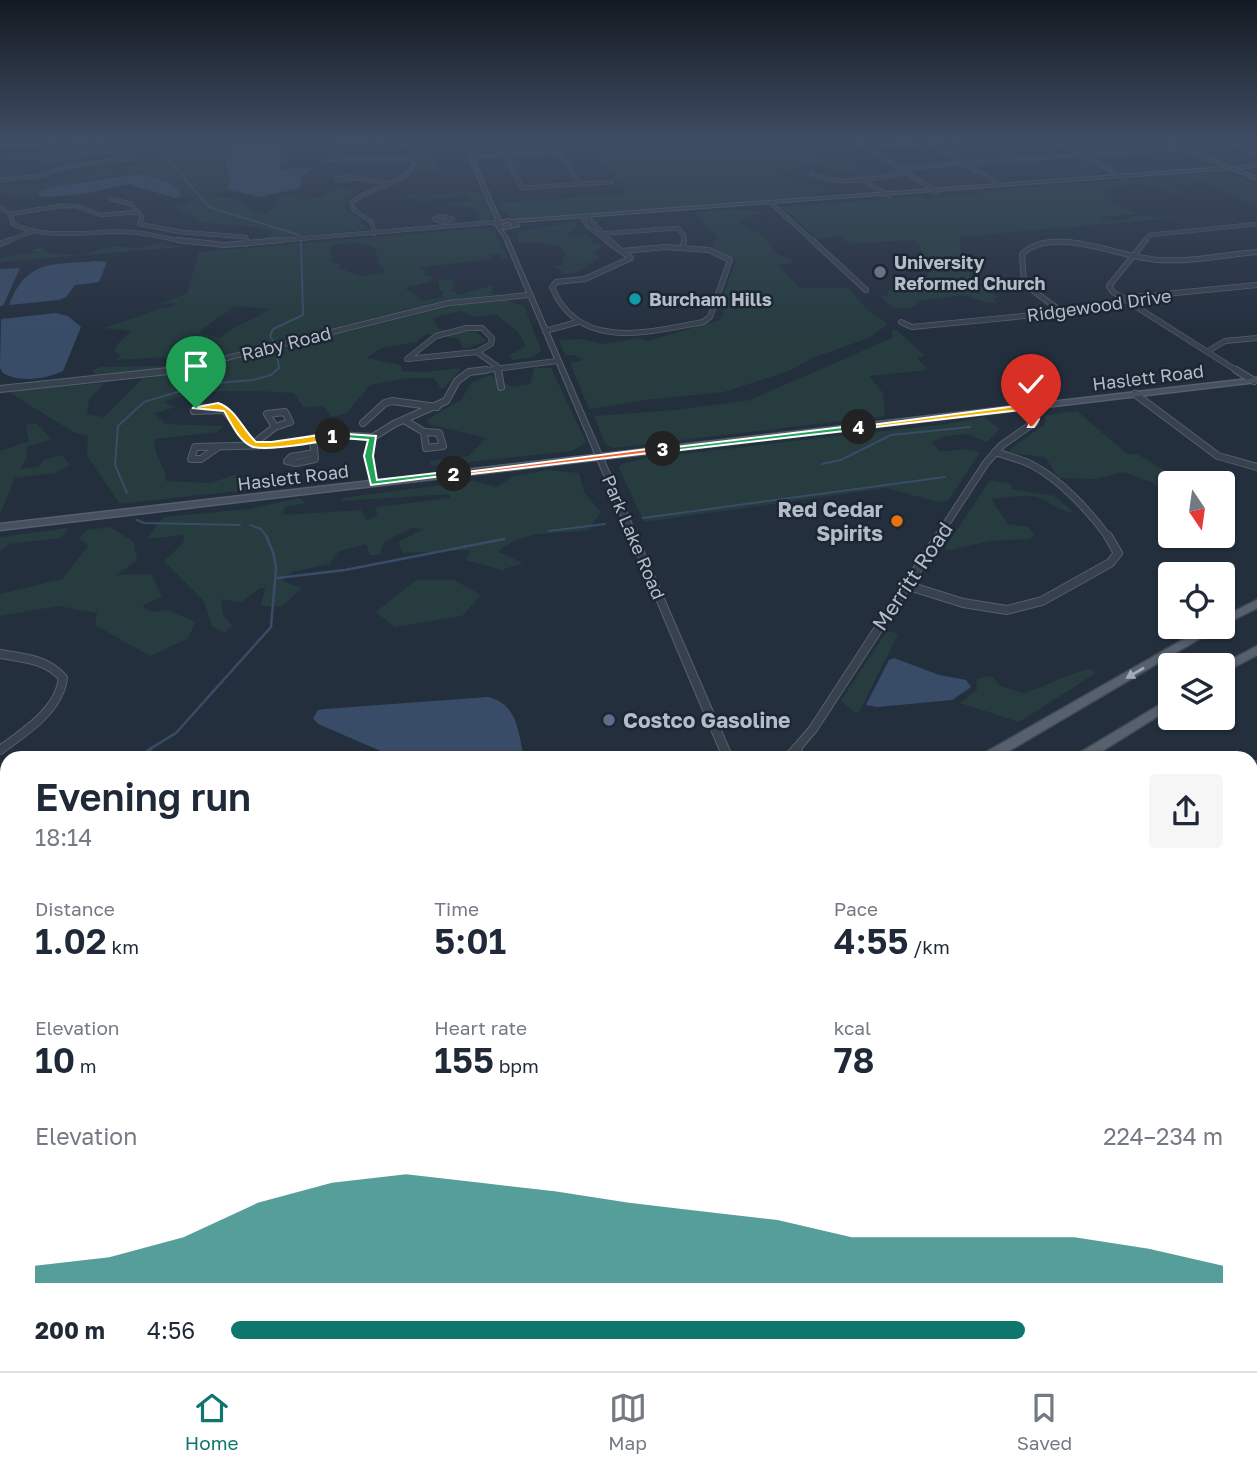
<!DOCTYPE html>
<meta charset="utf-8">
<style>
:root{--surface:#fff;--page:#f6f6f7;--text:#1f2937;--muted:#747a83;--line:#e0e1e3;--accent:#0f766e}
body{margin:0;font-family:"Golos Text",sans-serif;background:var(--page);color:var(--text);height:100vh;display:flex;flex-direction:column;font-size:26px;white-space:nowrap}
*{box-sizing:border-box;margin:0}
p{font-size:23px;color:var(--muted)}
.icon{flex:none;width:38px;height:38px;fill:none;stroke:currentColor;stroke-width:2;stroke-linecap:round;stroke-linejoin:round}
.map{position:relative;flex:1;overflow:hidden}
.sheet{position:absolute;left:0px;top:751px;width:1258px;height:621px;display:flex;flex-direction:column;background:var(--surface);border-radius:21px 21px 0 0;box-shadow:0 2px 5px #0004}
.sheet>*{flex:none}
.needle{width:46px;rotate:167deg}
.fabs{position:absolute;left:1158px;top:471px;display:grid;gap:14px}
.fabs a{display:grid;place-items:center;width:77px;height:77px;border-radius:7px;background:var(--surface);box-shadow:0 2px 5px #0004;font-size:35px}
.pin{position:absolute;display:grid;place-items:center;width:60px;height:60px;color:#fff;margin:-72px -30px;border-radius:50% 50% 50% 0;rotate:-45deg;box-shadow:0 0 7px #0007}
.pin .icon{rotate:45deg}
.km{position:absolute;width:35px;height:35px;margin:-18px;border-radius:50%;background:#222;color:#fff;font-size:19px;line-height:35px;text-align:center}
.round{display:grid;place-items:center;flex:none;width:74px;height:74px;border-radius:7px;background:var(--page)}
.headline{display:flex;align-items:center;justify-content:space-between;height:119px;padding:0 35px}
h1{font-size:38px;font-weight:600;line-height:52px}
.figures{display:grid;grid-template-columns:repeat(3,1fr);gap:10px;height:119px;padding:7px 35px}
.figures div{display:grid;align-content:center}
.figures b{font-size:35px;font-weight:600}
.figures small{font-size:19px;font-weight:400}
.figures p{font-size:19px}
.chart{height:196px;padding:14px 35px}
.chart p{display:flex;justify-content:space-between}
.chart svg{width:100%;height:126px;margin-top:7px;fill:var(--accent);opacity:.7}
ul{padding:0 35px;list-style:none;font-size:23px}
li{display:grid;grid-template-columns:112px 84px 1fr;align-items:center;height:52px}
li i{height:18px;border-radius:9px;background:var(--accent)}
.dock{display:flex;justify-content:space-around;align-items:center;height:98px;border-top:2px solid var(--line);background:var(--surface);font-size:19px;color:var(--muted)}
.dock a{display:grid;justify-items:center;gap:4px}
.dock .active{color:var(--accent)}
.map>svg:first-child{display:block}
</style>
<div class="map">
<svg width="1257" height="1371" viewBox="0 0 1257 1371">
<rect width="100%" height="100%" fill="#242f3e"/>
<g fill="#263c3f" fill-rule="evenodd">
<path d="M 172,140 L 258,140 C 233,143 209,151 231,180 L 227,183 L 229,190 L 212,194 L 215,197 C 231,197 242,199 252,212 L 265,212 L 255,214 L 267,215 L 268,211 L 278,208 L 274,204 L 280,199 L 279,195 L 297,197 L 297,201 L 323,197 L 331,188 L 358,189 L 344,204 L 348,212 L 360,219 L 361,224 L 366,225 L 367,229 L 264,240 L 274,233 C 258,223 223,226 201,222 L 197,216 L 183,215 L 175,206 L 189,202 L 190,198 L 184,198 C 166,157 85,181 51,187 L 39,195 L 47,197 L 24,199 L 0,192 L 3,187 C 20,186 40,186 58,181 C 67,178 73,171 82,170 C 112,164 141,172 166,153 L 148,148 L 47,164 L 35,160 L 8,159 L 3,153 L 125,147 Z"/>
<polygon points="403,140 428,140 439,174 416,172 423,163 420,151"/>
<path d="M 629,140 L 696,140 L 700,144 L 766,143 L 773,152 C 804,156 835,150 861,170 L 839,172 L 825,167 L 801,166 L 782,172 L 792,182 L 834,191 L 813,192 L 816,198 L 526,220 C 512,219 503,216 498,203 L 627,194 L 588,142 Z"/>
<polygon points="1227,171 1230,172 1213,174 1236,175 1257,184 1257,207 1204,182 1185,183 1201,191 1195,191 1161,178"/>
<path d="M 1152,178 L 1189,193 L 1177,191 L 1181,194 C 1168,195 1160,187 1148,185 C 1133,181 1121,187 1105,188 L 1115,198 L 1105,199 L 1136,214 L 1099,217 L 1106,221 L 1130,219 L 1131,216 L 1185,217 L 957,237 L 960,238 L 961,253 L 966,254 L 971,278 L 987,281 L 987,283 L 980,285 L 999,297 L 993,299 L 996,302 L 990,303 L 962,295 L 921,301 L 911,308 L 894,308 L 880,296 L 887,295 L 889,290 L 924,285 L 929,275 L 919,244 L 913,240 L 843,244 L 849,241 L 842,236 L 817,238 L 782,207 L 922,196 L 928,202 L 929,199 L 987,193 L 971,192 Z"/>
<polygon points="482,192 492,216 485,222 469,224 469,221 479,220 479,214 471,208 441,205 462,201 476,203 467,195 419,202 406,197 406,194"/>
<polygon points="732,209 764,212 737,221 761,234 777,254 790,258 794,263 778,265 800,288 849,288 866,309 888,324 869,338 812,358 789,371 724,392 645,400 589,409 570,363 583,360 574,355 565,355 559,340 583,339 601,344 638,338 647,341 720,320 728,303 723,296 736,261 712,247 718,235 709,231 708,227 694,213"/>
<polygon points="575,222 577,225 567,236 581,237 585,234 593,240 591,243 603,246 594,252 599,258 576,273 563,274 561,270 552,267 564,264 562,260 565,255 562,248 540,242 519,243 518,233 521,231"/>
<path d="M 483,228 L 494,231 L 509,258 L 502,259 L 500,254 L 491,255 L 491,258 L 485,260 L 422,267 L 421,269 L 427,271 L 423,275 L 433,276 L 431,281 L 405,288 L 424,301 L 441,297 L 444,291 L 440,291 L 438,280 L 452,279 L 455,289 L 449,291 L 455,291 L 457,295 L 490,286 L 494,286 L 491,292 L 493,295 L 426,306 L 162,371 L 91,376 L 95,373 L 92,370 L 100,367 L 165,366 L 171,360 L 164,357 L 118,360 L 120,354 L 114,351 L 120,341 L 132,331 L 104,328 L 162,308 L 174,306 L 176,303 L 157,304 L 187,294 L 199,252 ZM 359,243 L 378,249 L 374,252 L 379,258 L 378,263 L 385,270 L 384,272 L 361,276 L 339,268 L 341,264 L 331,262 L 330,258 L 335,256 L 331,255 L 330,248 L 337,244 ZM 235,306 L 269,309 C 258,319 226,328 221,338 L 200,333 L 201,330 Z"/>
<path d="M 164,242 L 168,245 L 183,247 L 0,262 L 0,259 C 13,254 25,254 39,253 L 32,250 L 41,247 L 50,253 L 69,255 L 84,254 L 113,246 L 138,248 Z"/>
<path d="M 504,300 L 524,306 L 541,350 L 534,357 L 512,360 L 509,356 L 526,346 L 518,332 L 496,314 L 474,317 L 461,311 L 432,318 L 439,329 L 476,332 L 487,341 L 464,349 L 459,339 L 426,334 L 417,342 L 381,348 L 366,358 L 401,365 L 401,371 L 424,372 L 462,368 L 442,390 L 434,378 L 407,378 L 370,385 L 347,413 L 332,417 L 323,406 L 304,408 L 294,393 C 256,391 198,387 164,402 L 176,407 L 155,413 L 165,424 L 224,426 L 217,432 L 155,439 C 152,455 166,466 166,481 L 211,483 L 234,475 L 263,483 L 256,489 L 120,504 L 87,456 L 88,436 L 75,433 L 7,391 L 105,383 L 89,399 L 87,414 L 104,417 L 142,379 L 459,305 Z"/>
<polygon points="896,329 925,356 917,358 928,370 869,376 883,393 885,416 613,448 605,444 594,416 676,410 750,400 892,338 892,330"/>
<polygon points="534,368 551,368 586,442 572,451 431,466 429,461 469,456 486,438 428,424 427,419 460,401 472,382 490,375 512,387 530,384"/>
<polygon points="1077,411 1126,453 1139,455 1170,474 1175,483 1171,483 1171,499 1151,482 1123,472 1096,479 1059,478 1045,457 1012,453 1009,450 1045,424 1045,415"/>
<polygon points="984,417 1000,429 987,442 968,434 946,436 932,442 940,452 963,449 980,452 948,501 938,502 886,488 644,522 619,468 622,464 646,458 946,424"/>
<polygon points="36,423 52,440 27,446 26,459 20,469 38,467 44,460 62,455 70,465 55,473 15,478 0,514 0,451 29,441 26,425"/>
<path d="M 549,470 L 579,473 L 584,492 L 601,512 L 588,531 C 560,533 519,530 498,552 L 523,563 L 502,570 L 465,560 L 471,550 L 402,553 L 398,542 L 424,529 L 412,528 L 384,542 L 380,555 L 370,555 L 366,544 L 339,551 L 329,564 L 292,572 L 282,581 L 302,588 L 282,606 L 261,606 L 265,588 L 260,588 L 241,602 L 221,599 L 223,614 L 232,626 L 224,633 L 212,626 L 204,601 L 164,561 L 183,543 L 185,535 L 147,539 L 163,517 L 250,509 L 299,498 L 306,503 L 285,507 L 283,515 L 361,510 L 367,520 L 377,516 L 376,507 L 450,498 L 450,494 L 342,501 L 342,498 L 474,481 L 497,487 L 513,476 Z"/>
<path d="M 990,480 L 1011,484 L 1012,489 L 1055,496 L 1074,513 C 1061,511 1054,506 1043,499 C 1031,492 1005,498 991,499 L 1008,524 L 1028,527 L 1034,534 L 1030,539 L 989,541 L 952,550 L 944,549 Z"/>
<polygon points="110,527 134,542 137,560 116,575 151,574 162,596 142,606 152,612 167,610 196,622 187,639 150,656 95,625 97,613 58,606 0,616 0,594 62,579 88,546 79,538 87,530"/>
<polygon points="68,528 61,538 9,544 0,551 0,537"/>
<polygon points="416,580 454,580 481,595 462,616 395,627 376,612"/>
<polygon points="890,631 898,634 859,712 855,713 841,701 886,632"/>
<path d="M 1091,669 L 1096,673 L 1019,722 L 960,703 L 977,690 L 976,679 L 991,676 L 1001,686 L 1025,694 C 1033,688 1038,689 1046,685 C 1062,677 1073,673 1091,669 Z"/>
<polygon points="1251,1317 1257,1317 1257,1371 1012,1371 1010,1365 1251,1365"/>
</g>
<g fill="#394c67">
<polygon points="267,143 277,145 291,155 279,164 282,171 295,168 311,169 301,177 300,188 260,197 229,190 227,183 231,180 224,159 228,147"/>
<path d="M 138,174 C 155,178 174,180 183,196 L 175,198 L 128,184 L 84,194 L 47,197 L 38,195 L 39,192 L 51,187 Z"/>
<path d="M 98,261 L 107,262 L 99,282 L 75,285 L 66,297 L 59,300 L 9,305 C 27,258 54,265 98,261 Z"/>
<polygon points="20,268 4,304 0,307 0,269"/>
<path d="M 56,313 L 68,316 L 81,327 L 63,371 C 46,379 19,383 3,373 L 0,368 L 1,319 Z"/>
<polygon points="894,658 939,675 966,680 971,687 952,700 877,707 866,705 889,660"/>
<path d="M 488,697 C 518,704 518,732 524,758 L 397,758 L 318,724 L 313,718 L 318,710 L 325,709 Z"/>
<polygon points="1251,1158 1257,1161 1257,1291 1251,1292"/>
</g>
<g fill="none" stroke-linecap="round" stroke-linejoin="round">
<g stroke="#394c67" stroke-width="2">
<polyline points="183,140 170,151 167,158 209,207 299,235"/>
<polyline points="173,151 256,140"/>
<polyline points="274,343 270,336 273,329 303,315 301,241"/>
<polyline points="822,464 841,460 891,435 970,427"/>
<polyline points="127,493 115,465 118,426 144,402 205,384 253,380 271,375 279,368 276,350"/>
<polyline points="643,518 945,477"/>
<polyline points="137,520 144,523 240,525"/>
<polyline points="250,525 261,529 268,538"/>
<polyline points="549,531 605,524"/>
</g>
<g stroke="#394c67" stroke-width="2.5">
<polyline points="277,578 345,570 504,539"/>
<polyline points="148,750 176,733 271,627 276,568 273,552 266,536"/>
</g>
<polyline stroke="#394c67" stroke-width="3.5" points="136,758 151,749"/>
<defs>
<g id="minor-far4">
<polygon points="326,140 334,142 318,143"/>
<polyline points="550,140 580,184"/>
<polyline points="857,140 936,192"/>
<polyline points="1049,140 1126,178"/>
<polyline points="1221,140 1257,154"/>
<polyline points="334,142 377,143 397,140"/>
<polyline points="0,143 7,140"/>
<polyline points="929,143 998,183"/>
<polyline points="0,147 122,140"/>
<polyline points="802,150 976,140"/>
<polyline points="505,155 522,188 612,182"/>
<polygon points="336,157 343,159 326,160"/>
<polyline points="471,157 558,151"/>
<polyline points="343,159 418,159"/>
<polyline points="900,168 1182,148"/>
<path d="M 812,174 C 841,188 877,177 908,173"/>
<polygon points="348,176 355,178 345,181 337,179"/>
<polyline points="354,178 387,183"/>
<polyline points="860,178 890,196"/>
<polyline points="0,180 39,176 69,166 131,159"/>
<polyline points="111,199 131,204 138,212"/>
<polyline points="771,203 814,242"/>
<path d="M 0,207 L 10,214 L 13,224 C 48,241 91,230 128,232 C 148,233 169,239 189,242"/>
<polyline points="10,214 60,206 76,206 101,215 138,212 142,218 139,224 181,232 246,237 246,242"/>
<polygon points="441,216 453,219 444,222 434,219"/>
<polyline points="582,217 588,227 609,242"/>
<polyline points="588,217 611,242"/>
<path d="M 374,234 L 372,222 L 354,210 L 351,203 C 372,183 422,185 414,149 L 398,140"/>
<polyline points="598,234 678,228 684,235 683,242"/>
<polyline points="5,242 31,232"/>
<polyline points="261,242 497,222"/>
<polyline points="1144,242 1150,235 1257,224"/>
</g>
<g id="minor-far3">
<polyline points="178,240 225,245 282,240"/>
<polyline points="246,240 246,244"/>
<polyline points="606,240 621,251 609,240"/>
<polyline points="812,240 866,290"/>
<polyline points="1146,240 1109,286 1113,292 1239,372"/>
<polyline points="0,244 10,240"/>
<path d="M 666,247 L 709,250 L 730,260 L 710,317 L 703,322 C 650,332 578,352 552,287 L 556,282 L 585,279 L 631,258 L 621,251 Z"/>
<polyline points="683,247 684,240"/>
<path d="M 1062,312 L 1024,284 L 1022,254 C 1052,224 1121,258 1159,260 C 1192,262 1224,255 1257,252"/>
<polyline points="901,322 912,327 1096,309 1124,298 1257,285"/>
<polygon points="467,328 482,328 492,338 491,344 477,352 407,359 436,336"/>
<polyline points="545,331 578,322"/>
<polyline points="1208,351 1225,341 1257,338"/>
<polyline points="477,352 498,367 499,372"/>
<polyline points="170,372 449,303 529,295"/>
<polyline points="472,372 557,361"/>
</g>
<g id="minor-far2">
<polyline points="498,370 501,387"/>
<polyline points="1236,370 1254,381"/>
<polyline points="0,389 178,370"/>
<polyline points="1135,394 1218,456 1257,467"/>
<polygon points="198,407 224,410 194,411"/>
<polyline points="224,410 253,444"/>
<polygon points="285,412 290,422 275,427 267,414"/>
<polyline points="404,420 424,432"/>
<polyline points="363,423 385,403 392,401 437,407"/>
<polygon points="424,432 439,433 443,446 426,448"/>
<polyline points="313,438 315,459 296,463 287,461 291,457 314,453"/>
<polyline points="253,444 275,427"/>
<polyline points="218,447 201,459 191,459 195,447 272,445 336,435 373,437"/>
<path d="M 995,452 C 1007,456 1021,459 1032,465 C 1061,480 1090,512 1109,538"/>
<polyline points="374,483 369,456 373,437 394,424 446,401 457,381 469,372 486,370"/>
<polyline points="937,538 986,463 1002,445 1035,422 1033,416 1023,408"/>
</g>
<g id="minor-far1">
<polyline points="906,585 963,603 1007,610 1042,601 1110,563 1118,553 1108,536"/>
<path d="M 0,654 C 24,658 47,659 63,678 C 59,711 24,732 0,750"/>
<polyline points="795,750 813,729 939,536"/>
</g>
<g id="minor">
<polyline points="789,758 797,749"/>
<polyline points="1251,770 1257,766"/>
<polyline points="1251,898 1257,905"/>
<polyline points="1251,988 1257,986"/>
</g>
<g id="tertiary">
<path d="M 461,140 L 465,140 L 501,221 L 509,219 L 513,220 L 1225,167 L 1161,140 L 1166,140 L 1231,167 L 1257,165 L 1257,167 L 1236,169 L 1257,177 L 1257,180 L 1230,169 L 516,222 L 519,226 L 505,229 L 501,228 L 508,238 L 733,758 L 723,758 L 504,238 L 496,226 L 493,224 L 497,222 ZM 508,222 L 513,225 L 505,226 L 500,224 Z"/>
<polygon points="973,1365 990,1365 992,1371 975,1371"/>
</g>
<polygon id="secondary" points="1257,378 1257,382 0,530 0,524"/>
<g id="primary">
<polygon points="1257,600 1257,608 1223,625 1223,617"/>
<polygon points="1207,626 1221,626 997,758 980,758 981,755"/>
<polygon points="1257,646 1257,655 1223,673 1223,665 1221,665"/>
<polygon points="1171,698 1171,708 1091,758 1075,758 1076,755"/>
<polygon points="300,1365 324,1365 321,1371 297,1371"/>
<polygon points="481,1365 505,1365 502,1371 478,1371"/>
</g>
</defs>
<use href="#minor-far4" stroke="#565f6c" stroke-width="4.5"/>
<use href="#minor-far3" stroke="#565f6c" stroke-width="6"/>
<use href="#minor-far2" stroke="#565f6c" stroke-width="8"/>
<use href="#minor-far1" stroke="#565f6c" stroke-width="10"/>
<use href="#minor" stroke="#565f6c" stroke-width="12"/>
<use href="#tertiary" stroke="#565f6c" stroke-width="2"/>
<use href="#secondary" stroke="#565f6c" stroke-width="3"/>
<use href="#primary" stroke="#414a57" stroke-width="3"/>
<use href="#minor-far4" stroke="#38414e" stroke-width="3.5"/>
<use href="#minor-far3" stroke="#38414e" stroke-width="4.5"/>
<use href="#minor-far2" stroke="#38414e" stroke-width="6"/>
<use href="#minor-far1" stroke="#38414e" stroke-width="8"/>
<use href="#minor" stroke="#38414e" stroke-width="10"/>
<use href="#tertiary" fill="#38414e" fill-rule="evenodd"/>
<use href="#secondary" fill="#465061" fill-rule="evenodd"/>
<use href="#primary" fill="#56606e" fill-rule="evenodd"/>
</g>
<defs><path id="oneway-solid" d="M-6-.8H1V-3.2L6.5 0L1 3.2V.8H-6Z" transform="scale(1.75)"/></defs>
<use fill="#a1aab7" href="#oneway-solid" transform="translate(1135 673) rotate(150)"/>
<linearGradient id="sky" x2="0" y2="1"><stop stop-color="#141a22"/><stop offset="0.42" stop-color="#3f4d63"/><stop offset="1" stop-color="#3f4d63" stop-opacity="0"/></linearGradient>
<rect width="1257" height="332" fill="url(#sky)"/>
<path fill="#f5b400" stroke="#fff" stroke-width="2" d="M 218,403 C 236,409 242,429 256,442 L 272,442 L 333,433 L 338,436 C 326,442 263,452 251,446 C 238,440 231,422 224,411 L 192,408 Z"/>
<polygon fill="#22a559" stroke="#fff" stroke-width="2" points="333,433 376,436 373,456 377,480 454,471 458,474 371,485 364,456 368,440 331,437"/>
<polygon fill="#f0652b" stroke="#fff" stroke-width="2" points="663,447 666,451 454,476 450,474"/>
<polygon fill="#22a559" stroke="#fff" stroke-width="2" points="859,425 862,429 663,452 659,449"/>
<polygon fill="#f5b400" stroke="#fff" stroke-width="2" points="1023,405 1039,419 1034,427 1028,427 1031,420 1021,410 859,429 855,427"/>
<circle fill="#6b7280" stroke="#1d2633" stroke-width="2.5" cx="880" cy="272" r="7"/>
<circle fill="#0f9aa8" stroke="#1d2633" stroke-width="2.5" cx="635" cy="299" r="7"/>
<circle fill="#e8710a" stroke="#1d2633" stroke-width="2.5" cx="897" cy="521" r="7"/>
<circle fill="#5c6f8a" stroke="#1d2633" stroke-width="2.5" cx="609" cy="720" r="7"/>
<g text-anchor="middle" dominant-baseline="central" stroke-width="5" stroke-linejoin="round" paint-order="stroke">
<g font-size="18" font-weight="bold" fill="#b4bcc9" stroke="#1d2633" text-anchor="start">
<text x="894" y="262">University<tspan x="894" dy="21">Reformed Church</tspan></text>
<text x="649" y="299">Burcham Hills</text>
</g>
<g font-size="18" fill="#b4bcc9" stroke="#1d2633">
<text transform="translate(1099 305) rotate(-8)">Ridgewood Drive</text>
<text transform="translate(286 343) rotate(-14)">Raby Road</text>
<text transform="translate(1148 377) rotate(-7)">Haslett Road</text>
<text transform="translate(293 477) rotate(-7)">Haslett Road</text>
<text transform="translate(634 537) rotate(67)">Park Lake Road</text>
</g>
<g font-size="21" font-weight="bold" fill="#b4bcc9" stroke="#1d2633" text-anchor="end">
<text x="883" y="509">Red Cedar<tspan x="883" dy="24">Spirits</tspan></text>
<text x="623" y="720" text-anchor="start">Costco Gasoline</text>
</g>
<g font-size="21" fill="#b4bcc9" stroke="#1d2633">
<text transform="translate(912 576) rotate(-56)">Merritt Road</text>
</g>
</g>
</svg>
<div class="fabs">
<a><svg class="needle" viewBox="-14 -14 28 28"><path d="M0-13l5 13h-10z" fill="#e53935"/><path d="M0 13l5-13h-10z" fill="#747a83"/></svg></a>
<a><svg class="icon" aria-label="locate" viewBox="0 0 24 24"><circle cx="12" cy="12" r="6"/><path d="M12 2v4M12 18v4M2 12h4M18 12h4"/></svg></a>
<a><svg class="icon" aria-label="layers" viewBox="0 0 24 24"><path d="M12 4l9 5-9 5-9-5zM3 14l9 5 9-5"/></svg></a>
</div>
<div class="pin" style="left:196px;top:408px;background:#1e9e55"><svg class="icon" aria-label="arrive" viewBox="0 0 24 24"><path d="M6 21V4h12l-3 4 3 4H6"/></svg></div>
<div class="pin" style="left:1031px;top:426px;background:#d93025"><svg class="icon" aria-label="check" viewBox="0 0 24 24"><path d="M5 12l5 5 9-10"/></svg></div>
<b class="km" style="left:333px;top:436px">1</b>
<b class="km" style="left:454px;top:474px">2</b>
<b class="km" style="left:663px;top:449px">3</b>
<b class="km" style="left:859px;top:427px">4</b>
<section class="sheet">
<div class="headline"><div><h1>Evening run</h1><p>18:14</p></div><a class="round"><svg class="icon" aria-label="share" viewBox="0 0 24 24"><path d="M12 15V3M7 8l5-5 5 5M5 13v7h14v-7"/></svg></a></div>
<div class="figures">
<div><p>Distance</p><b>1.02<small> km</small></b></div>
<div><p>Time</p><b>5:01</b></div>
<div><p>Pace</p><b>4:55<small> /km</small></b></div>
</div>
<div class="figures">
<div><p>Elevation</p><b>10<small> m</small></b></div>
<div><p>Heart rate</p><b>155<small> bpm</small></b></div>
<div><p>kcal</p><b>78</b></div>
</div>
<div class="chart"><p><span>Elevation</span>224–234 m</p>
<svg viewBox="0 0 160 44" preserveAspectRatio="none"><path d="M0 44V38L10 35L20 28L30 16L40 9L50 6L60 9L70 12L80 16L90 19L100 22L110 28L120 28L130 28L140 28L150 32L160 38V44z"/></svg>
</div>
<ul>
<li><b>200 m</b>4:56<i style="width:80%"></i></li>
</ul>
</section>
</div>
<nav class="dock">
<a class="active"><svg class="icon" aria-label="home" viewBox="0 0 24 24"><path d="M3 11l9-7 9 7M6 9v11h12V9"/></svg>Home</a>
<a><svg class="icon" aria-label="map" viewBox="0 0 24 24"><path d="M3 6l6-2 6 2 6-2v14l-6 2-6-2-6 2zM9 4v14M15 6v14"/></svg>Map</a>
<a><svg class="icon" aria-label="saved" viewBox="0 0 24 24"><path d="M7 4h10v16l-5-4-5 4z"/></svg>Saved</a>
</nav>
